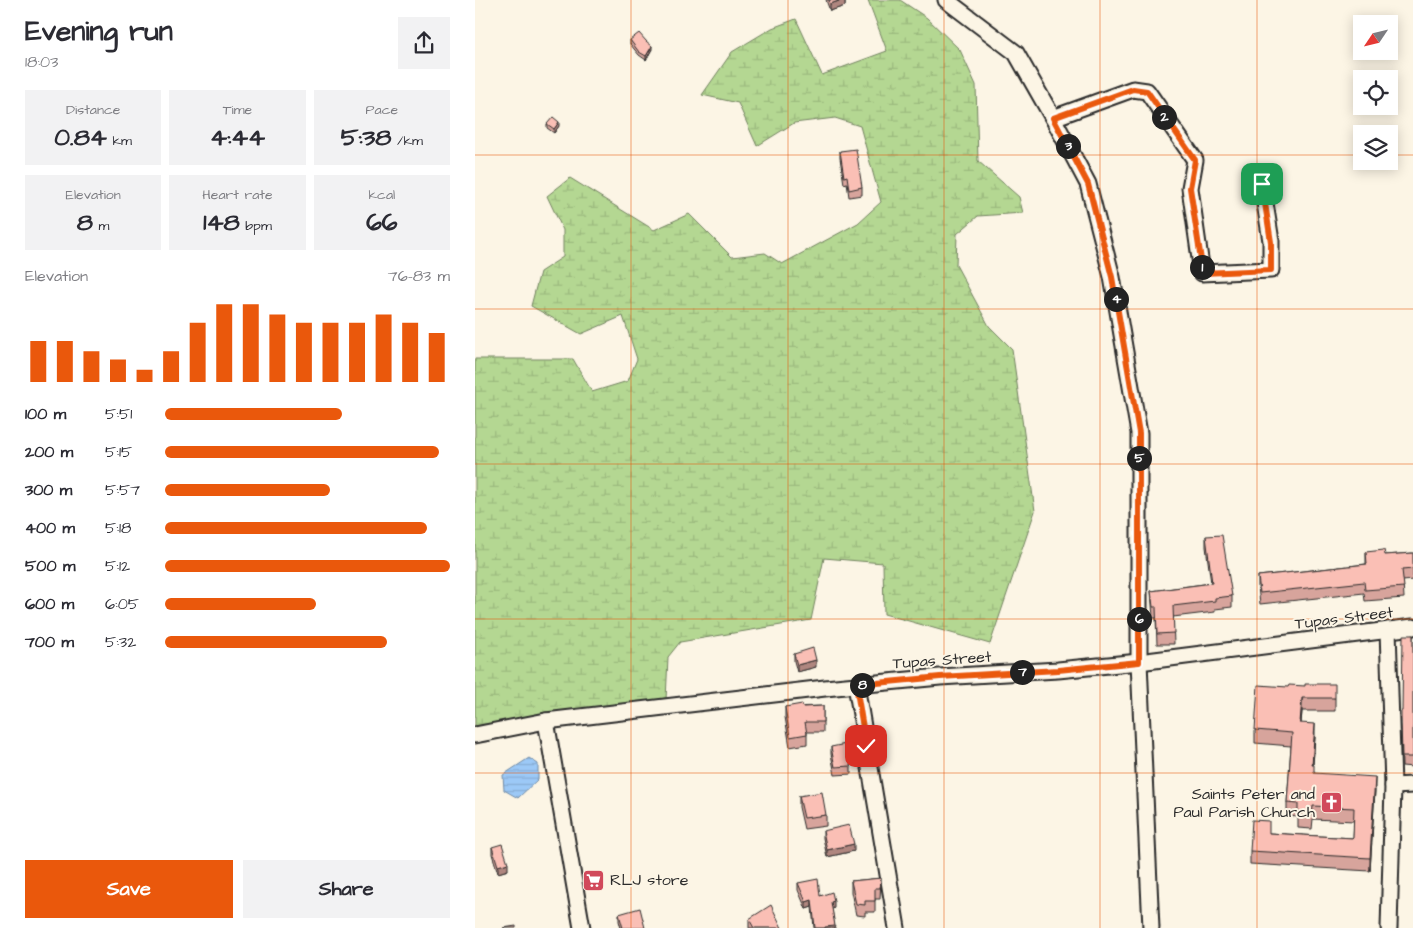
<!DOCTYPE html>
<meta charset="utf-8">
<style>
:root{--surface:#fff;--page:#f2f2f3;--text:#2b2b33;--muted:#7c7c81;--accent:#ea580c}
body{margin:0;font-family:"Architects Daughter",sans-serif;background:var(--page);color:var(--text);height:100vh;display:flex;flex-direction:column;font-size:19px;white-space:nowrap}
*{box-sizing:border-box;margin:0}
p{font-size:16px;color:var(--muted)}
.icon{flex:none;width:28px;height:28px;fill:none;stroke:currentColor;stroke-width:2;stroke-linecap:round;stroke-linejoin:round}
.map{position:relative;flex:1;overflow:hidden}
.sheet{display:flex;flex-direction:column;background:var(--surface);width:475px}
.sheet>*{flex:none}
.needle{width:32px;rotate:235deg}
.controls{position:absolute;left:878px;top:15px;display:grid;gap:10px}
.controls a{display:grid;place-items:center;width:45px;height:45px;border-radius:0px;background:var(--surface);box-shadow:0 2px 12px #0003;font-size:25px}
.pin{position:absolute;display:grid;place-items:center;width:42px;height:42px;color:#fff;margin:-21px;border-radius:10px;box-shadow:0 2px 8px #0006}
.km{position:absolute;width:25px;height:25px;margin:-12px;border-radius:50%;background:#222;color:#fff;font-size:14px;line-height:25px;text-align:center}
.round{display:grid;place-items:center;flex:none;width:52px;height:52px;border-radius:0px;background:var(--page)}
.head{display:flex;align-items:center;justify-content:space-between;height:85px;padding:0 25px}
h1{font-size:28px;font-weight:700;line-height:38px}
.stats{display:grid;grid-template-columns:repeat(3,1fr);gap:8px;height:85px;padding:5px 25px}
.stats div{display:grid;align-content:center;border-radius:0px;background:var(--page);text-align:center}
.stats b{font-size:25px;font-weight:700}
.stats small{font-size:14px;font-weight:400}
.stats p{font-size:14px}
.chart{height:140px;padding:10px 25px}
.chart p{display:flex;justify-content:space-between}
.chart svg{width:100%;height:90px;margin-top:5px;stroke:var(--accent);stroke-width:6}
.primary-button{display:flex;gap:10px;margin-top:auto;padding:10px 25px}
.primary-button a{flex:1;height:58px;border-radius:0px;background:var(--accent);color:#fff;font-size:20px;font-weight:700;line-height:58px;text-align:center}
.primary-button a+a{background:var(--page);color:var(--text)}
ul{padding:0 25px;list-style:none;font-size:16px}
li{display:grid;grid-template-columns:80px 60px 1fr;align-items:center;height:38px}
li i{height:12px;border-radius:6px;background:var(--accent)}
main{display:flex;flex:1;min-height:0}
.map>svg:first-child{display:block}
</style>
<main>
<section class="sheet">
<div class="head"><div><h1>Evening run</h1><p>18:03</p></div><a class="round"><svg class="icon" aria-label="share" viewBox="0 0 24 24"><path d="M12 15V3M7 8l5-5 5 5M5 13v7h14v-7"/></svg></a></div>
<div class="stats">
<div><p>Distance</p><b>0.84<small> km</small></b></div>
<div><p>Time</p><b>4:44</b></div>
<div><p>Pace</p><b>5:38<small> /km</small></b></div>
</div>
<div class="stats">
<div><p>Elevation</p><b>8<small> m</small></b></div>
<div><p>Heart rate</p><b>148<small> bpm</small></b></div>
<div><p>kcal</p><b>66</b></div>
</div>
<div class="chart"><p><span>Elevation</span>76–83 m</p>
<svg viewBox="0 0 160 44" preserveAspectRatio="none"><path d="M5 44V24M15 44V24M25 44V29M35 44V33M45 44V38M55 44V29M65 44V15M75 44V6M85 44V6M95 44V11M105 44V15M115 44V15M125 44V15M135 44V11M145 44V15M155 44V20"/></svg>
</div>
<ul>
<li><b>100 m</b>5:51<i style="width:62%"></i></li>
<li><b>200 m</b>5:15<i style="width:96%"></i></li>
<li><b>300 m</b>5:57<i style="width:58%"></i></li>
<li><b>400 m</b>5:18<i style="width:92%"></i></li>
<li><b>500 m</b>5:12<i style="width:100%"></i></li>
<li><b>600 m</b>6:05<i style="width:53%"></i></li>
<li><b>700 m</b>5:32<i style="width:78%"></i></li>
</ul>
<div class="primary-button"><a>Save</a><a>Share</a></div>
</section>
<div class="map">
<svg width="938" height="928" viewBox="0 0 938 928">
<defs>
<pattern id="wetland-marsh" width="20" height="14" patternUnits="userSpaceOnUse" patternTransform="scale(1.25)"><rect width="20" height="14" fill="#b4d792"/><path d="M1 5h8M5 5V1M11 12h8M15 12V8" fill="none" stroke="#9bb97e"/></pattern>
<pattern id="water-rules" width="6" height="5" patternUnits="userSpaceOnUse" patternTransform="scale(1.25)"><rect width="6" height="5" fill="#9cc9f7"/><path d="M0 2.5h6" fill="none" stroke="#87add4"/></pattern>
</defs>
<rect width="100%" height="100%" fill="#fcf5e5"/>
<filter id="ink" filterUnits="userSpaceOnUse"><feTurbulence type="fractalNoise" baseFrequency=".02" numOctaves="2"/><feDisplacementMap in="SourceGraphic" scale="10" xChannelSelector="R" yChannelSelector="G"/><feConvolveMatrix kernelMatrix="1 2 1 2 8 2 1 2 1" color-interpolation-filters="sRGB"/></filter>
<g filter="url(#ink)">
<polygon fill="url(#wetland-marsh)" stroke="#70815e" points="393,0 425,0 452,18 485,50 501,85 503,161 544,197 548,213 503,216 482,234 481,265 514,326 537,349 560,511 515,644 409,614 408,563 349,558 336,620 205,642 193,657 191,700 0,726 0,359 98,359 117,392 153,381 162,359 148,316 106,334 56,306 65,272 88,257 88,230 72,196 95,178 179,230 214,214 257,257 290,253 307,264 383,223 406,202 385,126 360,118 319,123 282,146 263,103 227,95 257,52 297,28 321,19 347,75 412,51"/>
<polygon fill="url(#water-rules)" stroke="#6f8aa5" points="54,758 63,764 63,779 43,798 29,790 28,775"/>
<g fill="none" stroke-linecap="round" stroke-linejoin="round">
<defs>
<g id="minor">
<polyline points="471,0 541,53 578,118 613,184 637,277 664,433 664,662 676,928"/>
<polyline points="578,118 658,89 672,91 720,160 715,188 727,273 796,270 796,241 787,184"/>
<polyline points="913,630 918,786 914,928"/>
<polyline points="381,685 422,928"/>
<polyline points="71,721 107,928"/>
<polyline points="0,735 71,721 350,688 465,677 583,670 664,662 938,627"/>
<polyline points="918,786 938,785"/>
</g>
</defs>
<use href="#minor" stroke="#2b2b2b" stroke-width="19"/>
<use href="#minor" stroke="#fcf5e5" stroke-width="15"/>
</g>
<g fill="#d7a49c" stroke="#2b2b2b">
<polygon points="351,0 370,0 370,6 355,11"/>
<polygon points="155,40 177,49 171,60 164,55 155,44"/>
<polygon points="72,124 84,126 79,133 72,128"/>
<polygon points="365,151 387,187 387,195 374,197 372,183 369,184 365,158"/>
<polygon points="731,536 757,596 757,607 740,609 740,612 698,617 699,644 682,644 681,618 678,618 676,591 736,583 731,547"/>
<polygon points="891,552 910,555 938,553 938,580 928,581 929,598 890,601 889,593 785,604 783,587 783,576 891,564"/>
<polygon points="938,635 938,767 927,766 926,728"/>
<polygon points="319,654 341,667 322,672 319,661"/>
<polygon points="813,687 860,698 860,711 827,711 826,723 840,737 838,765 839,773 900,790 895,871 775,864 775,851 794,833 878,838 879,821 838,819 837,829 823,828 823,817 812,816 812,803 816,746 780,743 780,730"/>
<polygon points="348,706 348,732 332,732 332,744 315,747 310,717 310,707"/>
<polygon points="356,747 376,766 376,774 360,775 356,754"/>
<polygon points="324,796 351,815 351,826 329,829 324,807"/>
<polygon points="348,831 379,851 352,857 348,838"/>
<polygon points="17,847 33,870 23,873 17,854"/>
<polygon points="406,878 405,899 400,899 400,912 390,912 390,916 381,915 376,892 376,881"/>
<polygon points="323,883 345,896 359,908 357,909 360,928 339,928 337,907 331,909 323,890"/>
<polygon points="144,914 170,928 146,928 144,921"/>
<polygon points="274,919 307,928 274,928"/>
</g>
<g fill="#af867f" stroke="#2b2b2b">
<polygon points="367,0 370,0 370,6 355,11 355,4"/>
<polygon points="177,46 177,49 171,60 171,56"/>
<polygon points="84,122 84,126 79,133 79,129"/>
<polygon points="341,660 341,667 322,672 322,665"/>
<polygon points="827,698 827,711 825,736 825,723"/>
<polygon points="840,724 840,737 837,778 837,765"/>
<polygon points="900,777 900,790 895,871 895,858"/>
<polygon points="379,844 379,851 352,857 352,850"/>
<polygon points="33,863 33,870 23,873 23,866"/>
<polygon points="337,900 337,907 331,909 331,902"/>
<polygon points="359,901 359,908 356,910 356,902"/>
</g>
<g fill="#fabfb5" stroke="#2b2b2b">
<polygon points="354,0 367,0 355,4"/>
<polygon points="164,33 171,41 177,46 171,56 164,52 155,40"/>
<polygon points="78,117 84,122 79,129 72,124"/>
<polygon points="381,149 387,187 374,190 372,176 369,177 365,151"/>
<polygon points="747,535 757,596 740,598 740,601 698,606 699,633 682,634 681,607 678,607 676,591 737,583 731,536"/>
<polygon points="909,550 910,555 938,553 938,569 927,570 929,587 890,590 889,582 785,593 783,576 892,564 891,552"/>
<polygon points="928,635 938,635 938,757 927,757 926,718 926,711 927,711"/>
<polygon points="338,648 341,660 322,665 319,654"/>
<polygon points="830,684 860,684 860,698 827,698 825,723 840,724 837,765 839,765 839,773 900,777 895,858 775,851 777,820 794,821 794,833 878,838 879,808 838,806 837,816 823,815 823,804 812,803 817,733 780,730 783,685 813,687 814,685 830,686"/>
<polygon points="327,704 328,707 348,706 348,722 330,722 332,734 315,737 310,707"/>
<polygon points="371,744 376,766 360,767 356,747"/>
<polygon points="347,792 351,815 329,818 324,796"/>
<polygon points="374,825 379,844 352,850 348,831"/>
<polygon points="27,844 33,863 23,866 17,847"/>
<polygon points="406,878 405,888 400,888 400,901 390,901 390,905 381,904 376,881"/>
<polygon points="343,879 345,896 357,892 359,901 356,902 360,926 350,927 350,928 340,928 337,900 331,902 323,883"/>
<polygon points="296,905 307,928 279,928 274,919"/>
<polygon points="165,908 170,928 148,928 144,914"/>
<polygon points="41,926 41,928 28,928"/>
</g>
</g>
<g fill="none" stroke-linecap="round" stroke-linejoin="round" filter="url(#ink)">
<defs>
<polyline id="route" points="391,746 381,685 465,677 583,670 664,662 664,433 637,277 613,184 578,118 658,89 672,91 720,160 715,188 728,273 796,270 796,242 787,184"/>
</defs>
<use href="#route" stroke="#fff" stroke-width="10"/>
<use href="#route" stroke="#ea580c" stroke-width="6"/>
</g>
<path fill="none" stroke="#e8590c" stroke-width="1" stroke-opacity="0.55" d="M 156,0 L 156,928M 313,0 L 313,928M 469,0 L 469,928M 625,0 L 625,928M 782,0 L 782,928M 0,155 L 886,155M 914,155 L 938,155M 0,309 L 938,309M 0,464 L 938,464M 0,619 L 938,619M 0,773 L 938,773"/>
<defs>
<symbol id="church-square" viewBox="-11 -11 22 22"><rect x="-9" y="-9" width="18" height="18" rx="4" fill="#d1495b" stroke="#fcf5e5"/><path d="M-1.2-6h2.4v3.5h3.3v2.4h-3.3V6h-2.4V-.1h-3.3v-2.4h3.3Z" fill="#fff"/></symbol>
<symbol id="supermarket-square" viewBox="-11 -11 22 22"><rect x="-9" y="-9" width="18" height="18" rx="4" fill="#d1495b" stroke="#fcf5e5"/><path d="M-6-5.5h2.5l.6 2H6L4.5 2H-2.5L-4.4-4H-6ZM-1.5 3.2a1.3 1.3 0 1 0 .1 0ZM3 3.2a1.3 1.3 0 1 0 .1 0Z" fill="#fff"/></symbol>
</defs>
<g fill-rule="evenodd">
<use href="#church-square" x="844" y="790" width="25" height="25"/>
<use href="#supermarket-square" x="106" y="868" width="25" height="25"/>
</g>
<g text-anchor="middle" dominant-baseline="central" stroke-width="4" stroke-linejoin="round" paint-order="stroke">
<g font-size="16" fill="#2b2b2b" stroke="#fcf5e5">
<text transform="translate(869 618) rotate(-7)">Tupas Street</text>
<text transform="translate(467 660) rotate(-4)">Tupas Street</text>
</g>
<g font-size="16" fill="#2b2b2b" stroke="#fcf5e5" text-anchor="end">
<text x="840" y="794">Saints Peter and<tspan x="840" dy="18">Paul Parish Church</tspan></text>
<text x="135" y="880" text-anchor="start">RLJ store</text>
</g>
</g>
</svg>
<div class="controls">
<a><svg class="needle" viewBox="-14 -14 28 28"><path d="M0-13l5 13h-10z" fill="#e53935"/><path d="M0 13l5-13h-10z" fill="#7c7c81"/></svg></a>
<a><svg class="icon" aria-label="locate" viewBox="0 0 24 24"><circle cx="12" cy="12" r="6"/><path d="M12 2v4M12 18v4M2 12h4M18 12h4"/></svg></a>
<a><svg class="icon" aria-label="layers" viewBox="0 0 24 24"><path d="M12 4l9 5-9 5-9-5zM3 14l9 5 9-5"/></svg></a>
</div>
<div class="pin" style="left:787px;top:184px;background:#1e9e55"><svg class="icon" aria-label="arrive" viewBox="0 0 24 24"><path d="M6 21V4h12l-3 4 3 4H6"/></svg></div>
<div class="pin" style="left:391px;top:746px;background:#d93025"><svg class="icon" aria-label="check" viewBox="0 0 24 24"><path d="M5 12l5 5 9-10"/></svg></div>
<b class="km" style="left:727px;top:267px">1</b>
<b class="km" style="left:689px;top:117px">2</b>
<b class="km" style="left:593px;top:146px">3</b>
<b class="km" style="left:641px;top:299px">4</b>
<b class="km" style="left:664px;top:458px">5</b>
<b class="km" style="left:664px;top:619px">6</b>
<b class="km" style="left:547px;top:672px">7</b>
<b class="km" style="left:387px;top:685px">8</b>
</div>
</main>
